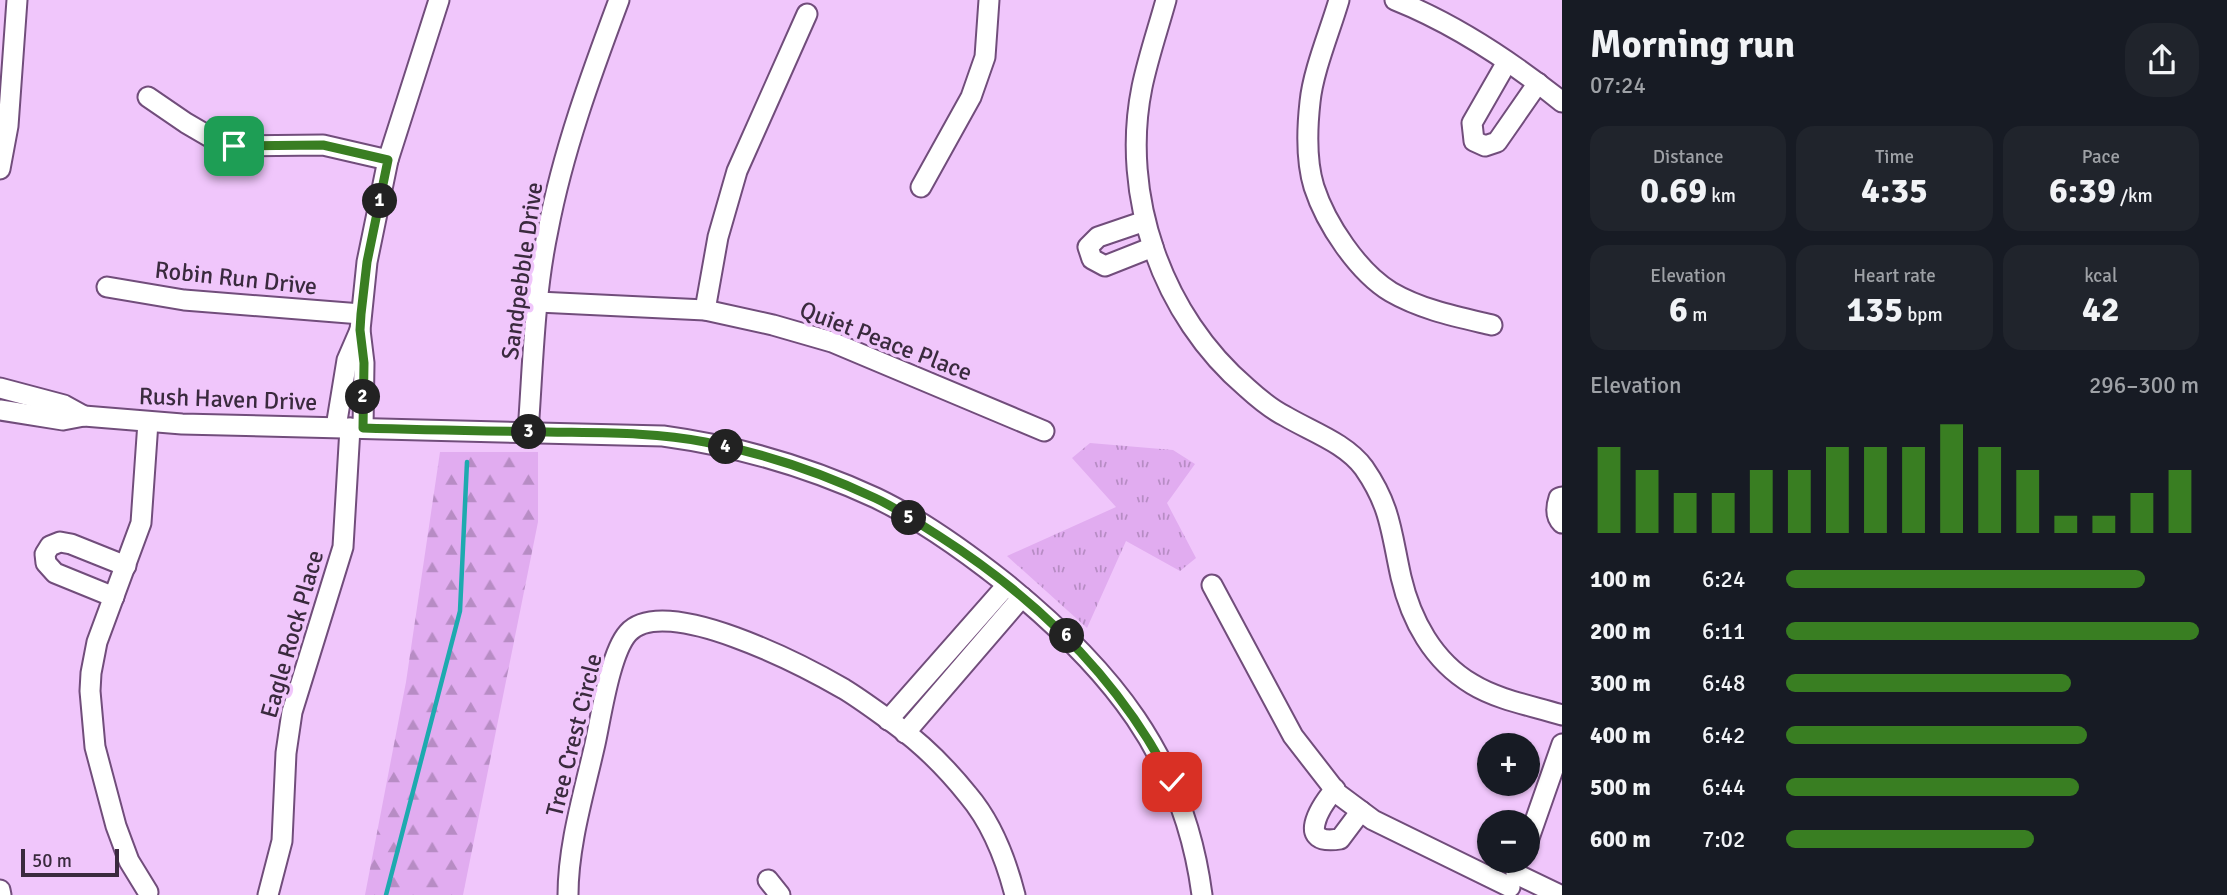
<!DOCTYPE html>
<meta charset="utf-8">
<style>
:root{--surface:#171b24;--page:#20242c;--text:#f1f3f6;--muted:#9ea1a6;--accent:#397e22}
body{margin:0;font-family:Signika,sans-serif;background:var(--page);color:var(--text);height:100vh;display:flex;flex-direction:column;font-size:26px;white-space:nowrap}
*{box-sizing:border-box;margin:0}
p{font-size:23px;color:var(--muted)}
.icon{flex:none;width:38px;height:38px;fill:none;stroke:currentColor;stroke-width:2;stroke-linecap:round;stroke-linejoin:round}
.map{position:relative;flex:1;overflow:hidden}
.drawer{display:flex;flex-direction:column;background:var(--surface);width:665px}
.drawer>*{flex:none}
.tools{position:absolute;left:1477px;top:733px;display:grid;gap:14px}
.tools a{display:grid;place-items:center;width:63px;height:63px;border-radius:50%;background:var(--surface);box-shadow:0 2px 5px #0004;font-size:35px}
.scale{position:absolute;left:21px;bottom:18px;width:98px;box-sizing:border-box;padding-left:7px;border:4px solid #3a2a3e;border-top:0;font-size:19px;line-height:24px;white-space:nowrap;color:#3a2a3e;-webkit-text-stroke:5px #f0c6fb;paint-order:stroke}
.pin{position:absolute;display:grid;place-items:center;width:60px;height:60px;color:#fff;margin:-30px;border-radius:14px;box-shadow:0 4px 10px #0006}
.km{position:absolute;width:35px;height:35px;margin:-18px;border-radius:50%;background:#222;color:#fff;font-size:19px;line-height:35px;text-align:center}
.round{display:grid;place-items:center;flex:none;width:74px;height:74px;border-radius:28px;background:var(--page)}
.summary{display:flex;align-items:center;justify-content:space-between;height:119px;padding:0 28px}
h1{font-size:38px;font-weight:800;line-height:52px}
.stats{display:grid;grid-template-columns:repeat(3,1fr);gap:10px;height:119px;padding:7px 28px}
.stats div{display:grid;align-content:center;border-radius:18px;background:var(--page);text-align:center}
.stats b{font-size:35px;font-weight:800}
.stats small{font-size:19px;font-weight:400}
.stats p{font-size:19px}
.chart{height:196px;padding:14px 28px}
.chart p{display:flex;justify-content:space-between}
.chart svg{width:100%;height:126px;margin-top:7px;stroke:var(--accent);stroke-width:6}
ul{padding:0 28px;list-style:none;font-size:23px}
li{display:grid;grid-template-columns:112px 84px 1fr;align-items:center;height:52px}
li i{height:18px;border-radius:9px;background:var(--accent)}
main{display:flex;flex:1;min-height:0}
.map>svg:first-child{display:block}
</style>
<main>
<div class="map">
<svg width="1562" height="895" viewBox="0 0 1562 895">
<defs>
<pattern id="forest-firs" width="22" height="20" patternUnits="userSpaceOnUse" patternTransform="scale(1.75)"><rect width="22" height="20" fill="#e1acf0"/><path d="M5 1l3.5 6h-7zM16 11l3.5 6h-7z" fill="#b78cc4"/></pattern>
<pattern id="park-tufts" width="24" height="20" patternUnits="userSpaceOnUse" patternTransform="scale(1.75)"><rect width="24" height="20" fill="#e1acf0"/><path d="M3 7l-1-3M5 7V3M7 7l1-3M15 17l-1-3M17 17v-4M19 17l1-3" fill="none" stroke="#b78cc4"/></pattern>
</defs>
<rect width="100%" height="100%" fill="#f0c6fb"/>
<polygon fill="url(#forest-firs)" points="440,452 538,452 538,522 463,895 365,895 406,682"/>
<polygon fill="url(#park-tufts)" points="1090,443 1173,450 1195,464 1167,503 1196,558 1180,571 1126,541 1087,628 1007,556 1116,507 1072,458"/>
<g fill="none" stroke-linecap="round" stroke-linejoin="round">
<polyline stroke="#1daaaf" stroke-width="4.5" points="386,895 460,611 467,462"/>
<defs>
<g id="minor">
<path d="M 1166,0 C 1158,29 1148,58 1142,87 C 1120,195 1162,316 1247,388 C 1258,398 1271,409 1285,416 C 1310,431 1346,443 1364,468 C 1391,507 1391,532 1401,577 C 1411,620 1433,661 1472,684 C 1498,700 1533,706 1562,715"/>
<path d="M 1339,0 C 1330,31 1313,71 1310,102 C 1307,129 1306,161 1314,187 C 1326,224 1358,272 1391,292 C 1422,310 1458,317 1492,325"/>
<path d="M 1395,0 C 1455,24 1512,62 1562,102"/>
<polyline points="1507,62 1472,123 1474,141 1485,146 1497,142 1538,83"/>
<polyline points="148,97 186,123 210,137 234,146 323,145 388,160"/>
<polyline points="0,169 8,126 17,0"/>
<polyline points="921,187 971,97 985,57 989,0"/>
<polyline points="1145,221 1098,237 1088,247 1092,259 1105,266 1153,247"/>
<polyline points="107,287 184,300 361,314"/>
<polyline points="538,302 705,310 773,325 832,342 1044,431"/>
<polyline points="705,310 718,237 737,171 807,14"/>
<polyline points="0,388 64,405 84,416"/>
<path d="M 0,410 L 63,420 L 84,416 L 182,424 L 663,436 C 736,446 809,467 876,498 C 920,519 966,552 1004,582 C 1109,667 1184,756 1202,895"/>
<polyline points="148,422 141,523 97,642 91,673 90,691 95,747 116,826 129,861 148,892"/>
<polyline points="336,427 347,360 360,330"/>
<polyline points="363,428 364,363 360,330 367,262 388,160 439,0"/>
<path d="M 528,432 C 533,365 534,296 548,230 C 563,151 591,75 619,0"/>
<path d="M 1562,497 L 1559,498 C 1556,507 1555,516 1562,523"/>
<polyline points="1212,585 1293,736 1338,794 1373,820 1510,887"/>
<polyline points="114,597 55,573 46,563 45,554 50,546 60,542 71,544 126,566"/>
<polyline points="888,720 1007,585"/>
<polyline points="905,733 1022,597"/>
<path d="M 1335,789 C 1320,807 1295,846 1340,839 L 1361,811"/>
<polyline points="1528,841 1562,744"/>
<polyline points="1516,874 1560,895"/>
<polyline points="768,880 780,895"/>
<polyline points="0,890 1,895"/>
<polyline points="268,895 282,841 286,753 292,712 343,547 350,428"/>
<path d="M 568,895 C 568,845 584,793 595,744 C 601,717 610,653 628,633 C 664,592 806,667 844,689 C 862,700 879,713 896,725 C 922,744 948,770 968,795 C 991,822 1006,860 1015,895"/>
</g>
</defs>
<use href="#minor" stroke="#714d7b" stroke-width="23"/>
<use href="#minor" stroke="#fff" stroke-width="19"/>
</g>
<g fill="none" stroke-linecap="round" stroke-linejoin="round">
<defs>
<path id="route" d="M 234,146 L 323,145 L 388,160 L 367,262 L 361,314 L 360,330 L 364,363 L 363,428 C 424,430 486,431 547,432 C 600,433 654,432 705,442 C 763,453 822,473 875,498 C 897,508 918,523 939,536 C 1036,598 1119,678 1172,782"/>
</defs>
<use href="#route" stroke="#fff" stroke-width="14"/>
<use href="#route" stroke="#397e22" stroke-width="9"/>
</g>
<g text-anchor="middle" dominant-baseline="central" stroke-width="7" stroke-linejoin="round" paint-order="stroke">
<g font-size="24" fill="#3a2a3e" stroke="#f0c6fb">
<text transform="translate(522 271) rotate(-82)">Sandpebble Drive</text>
<text transform="translate(236 278) rotate(6)">Robin Run Drive</text>
<text transform="translate(886 341) rotate(21)">Quiet Peace Place</text>
<text transform="translate(228 399) rotate(2)">Rush Haven Drive</text>
<text transform="translate(292 634) rotate(-74)">Eagle Rock Place</text>
<text transform="translate(574 735) rotate(-76)">Tree Crest Circle</text>
</g>
</g>
</svg>
<div class="tools">
<a>+</a>
<a>−</a>
</div>
<div class="scale">50 m</div>
<div class="pin" style="left:234px;top:146px;background:#1e9e55"><svg class="icon" aria-label="arrive" viewBox="0 0 24 24"><path d="M6 21V4h12l-3 4 3 4H6"/></svg></div>
<div class="pin" style="left:1172px;top:782px;background:#d93025"><svg class="icon" aria-label="check" viewBox="0 0 24 24"><path d="M5 12l5 5 9-10"/></svg></div>
<b class="km" style="left:380px;top:201px">1</b>
<b class="km" style="left:363px;top:397px">2</b>
<b class="km" style="left:529px;top:432px">3</b>
<b class="km" style="left:726px;top:447px">4</b>
<b class="km" style="left:909px;top:518px">5</b>
<b class="km" style="left:1067px;top:636px">6</b>
</div>
<section class="drawer">
<div class="summary"><div><h1>Morning run</h1><p>07:24</p></div><a class="round"><svg class="icon" aria-label="share" viewBox="0 0 24 24"><path d="M12 15V3M7 8l5-5 5 5M5 13v7h14v-7"/></svg></a></div>
<div class="stats">
<div><p>Distance</p><b>0.69<small> km</small></b></div>
<div><p>Time</p><b>4:35</b></div>
<div><p>Pace</p><b>6:39<small> /km</small></b></div>
</div>
<div class="stats">
<div><p>Elevation</p><b>6<small> m</small></b></div>
<div><p>Heart rate</p><b>135<small> bpm</small></b></div>
<div><p>kcal</p><b>42</b></div>
</div>
<div class="chart"><p><span>Elevation</span>296–300 m</p>
<svg viewBox="0 0 160 44" preserveAspectRatio="none"><path d="M5 44V14M15 44V22M25 44V30M35 44V30M45 44V22M55 44V22M65 44V14M75 44V14M85 44V14M95 44V6M105 44V14M115 44V22M125 44V38M135 44V38M145 44V30M155 44V22"/></svg>
</div>
<ul>
<li><b>100 m</b>6:24<i style="width:87%"></i></li>
<li><b>200 m</b>6:11<i style="width:100%"></i></li>
<li><b>300 m</b>6:48<i style="width:69%"></i></li>
<li><b>400 m</b>6:42<i style="width:73%"></i></li>
<li><b>500 m</b>6:44<i style="width:71%"></i></li>
<li><b>600 m</b>7:02<i style="width:60%"></i></li>
</ul>
</section>
</main>
